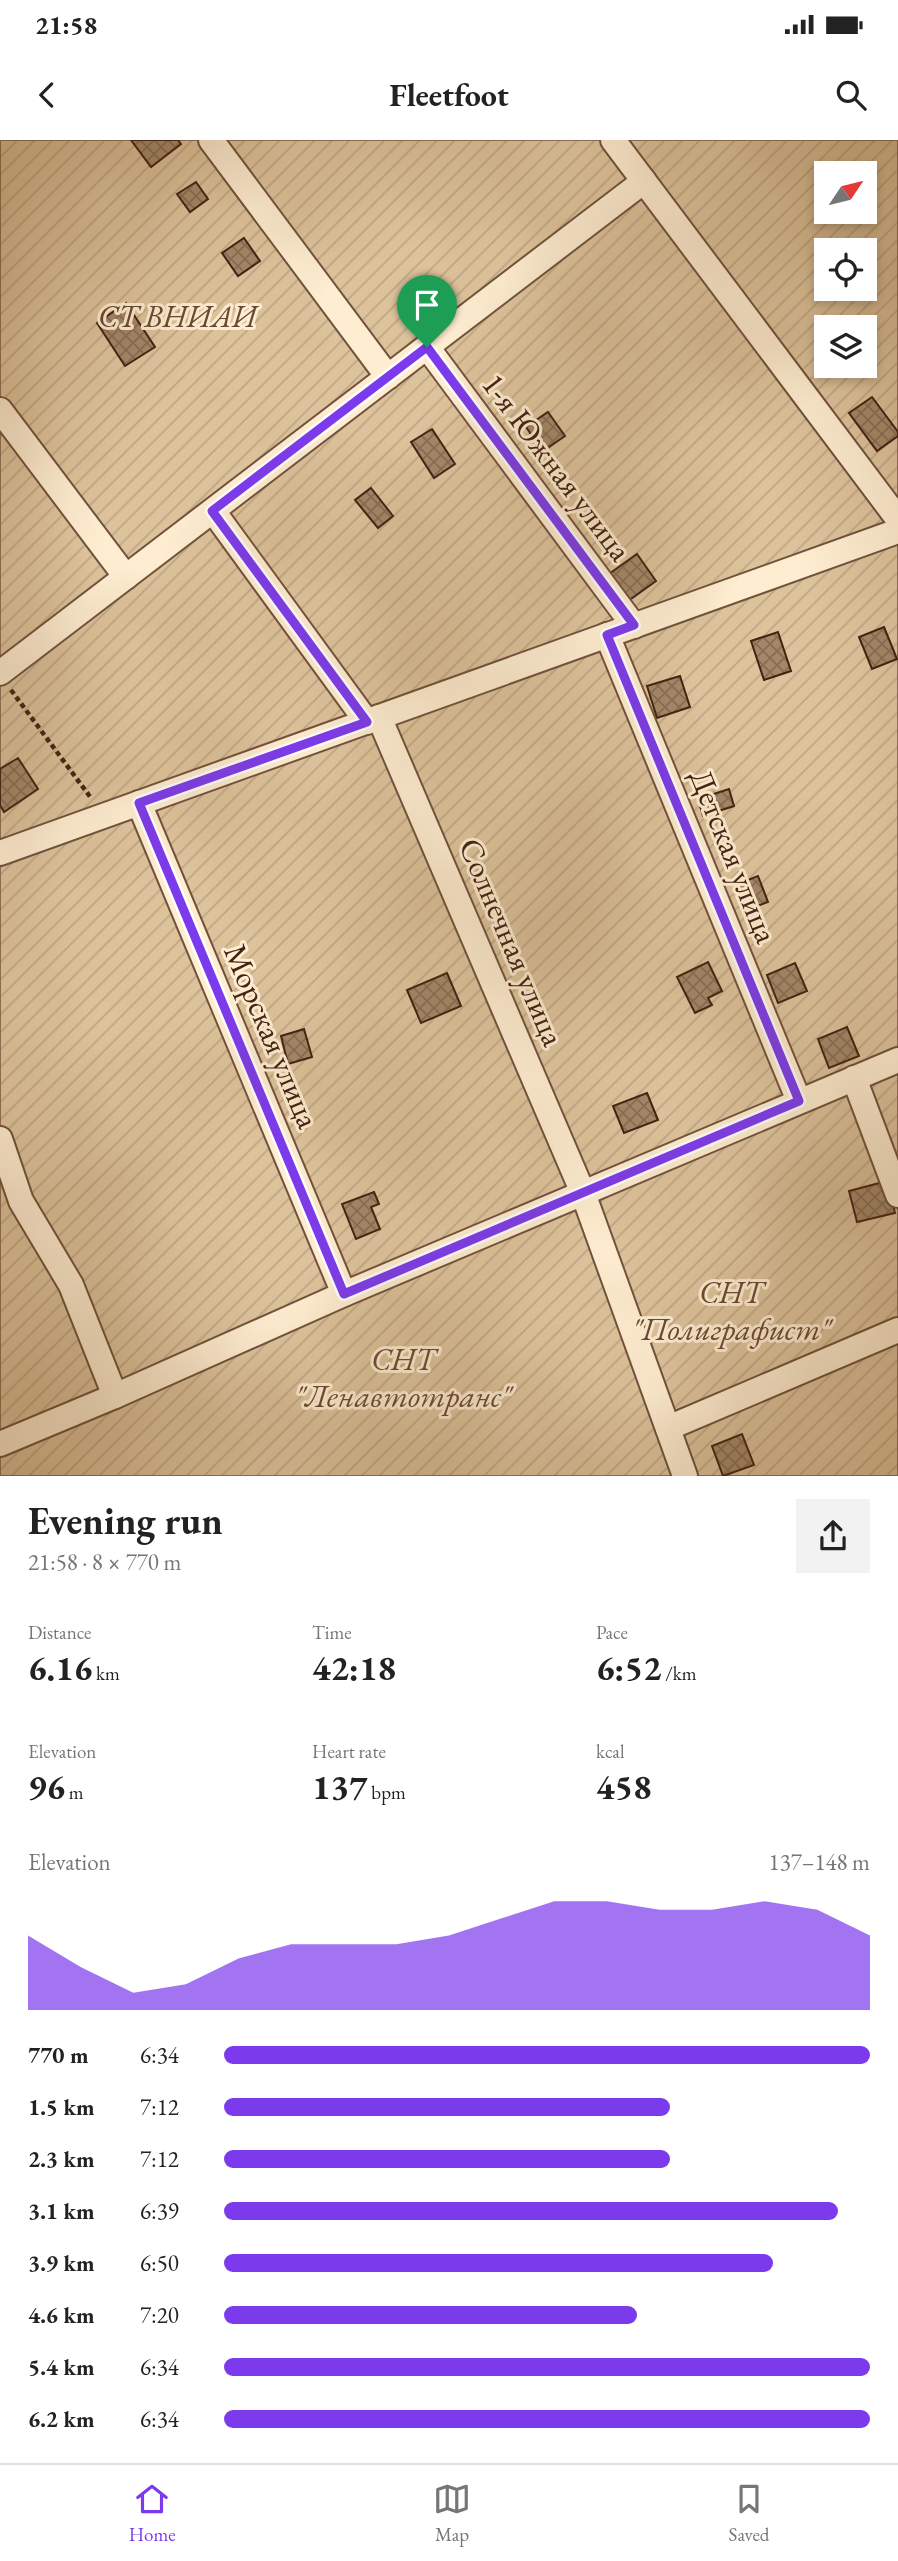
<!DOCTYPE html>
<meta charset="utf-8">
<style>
:root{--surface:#fff;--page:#f2f2f2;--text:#222;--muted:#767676;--line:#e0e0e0;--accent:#7c3aed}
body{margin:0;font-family:"EB Garamond",serif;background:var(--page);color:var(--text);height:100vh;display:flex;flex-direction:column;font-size:26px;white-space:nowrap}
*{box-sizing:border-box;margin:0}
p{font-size:23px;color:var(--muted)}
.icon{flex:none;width:38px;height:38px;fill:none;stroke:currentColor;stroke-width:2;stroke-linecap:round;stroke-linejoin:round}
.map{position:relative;height:1336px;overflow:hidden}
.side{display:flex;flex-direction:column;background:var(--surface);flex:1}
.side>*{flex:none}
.needle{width:46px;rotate:55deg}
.controls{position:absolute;left:814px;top:21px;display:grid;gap:14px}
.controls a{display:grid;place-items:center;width:63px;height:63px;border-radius:0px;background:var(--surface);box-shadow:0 4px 10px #0003;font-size:35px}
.pin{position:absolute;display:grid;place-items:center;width:60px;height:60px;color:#fff;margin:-72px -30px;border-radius:50% 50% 50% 0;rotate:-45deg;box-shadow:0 0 7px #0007}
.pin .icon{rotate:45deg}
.round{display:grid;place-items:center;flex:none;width:74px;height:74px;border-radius:0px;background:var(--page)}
.overview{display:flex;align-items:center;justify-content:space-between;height:119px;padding:0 28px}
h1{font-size:38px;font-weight:700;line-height:52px}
.figures{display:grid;grid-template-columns:repeat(3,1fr);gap:10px;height:119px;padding:7px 28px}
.figures div{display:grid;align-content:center}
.figures b{font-size:35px;font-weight:700}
.figures small{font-size:19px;font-weight:400}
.figures p{font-size:19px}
.chart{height:196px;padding:14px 28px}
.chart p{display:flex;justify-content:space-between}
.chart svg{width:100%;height:126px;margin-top:7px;fill:var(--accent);opacity:.7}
ul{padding:0 28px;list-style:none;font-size:23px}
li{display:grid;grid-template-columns:112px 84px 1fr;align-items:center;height:52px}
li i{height:18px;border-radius:9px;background:var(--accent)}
.status{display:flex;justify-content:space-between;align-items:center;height:49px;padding:0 35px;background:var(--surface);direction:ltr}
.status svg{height:19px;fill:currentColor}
header{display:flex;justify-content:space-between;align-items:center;height:91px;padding:0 28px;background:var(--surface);font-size:32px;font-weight:700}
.dock{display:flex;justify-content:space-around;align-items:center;height:98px;border-top:2px solid var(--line);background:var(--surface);font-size:19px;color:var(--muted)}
.dock a{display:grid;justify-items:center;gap:4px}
.dock .current{color:var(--accent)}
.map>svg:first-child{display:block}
</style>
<div class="status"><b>21:58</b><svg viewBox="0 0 49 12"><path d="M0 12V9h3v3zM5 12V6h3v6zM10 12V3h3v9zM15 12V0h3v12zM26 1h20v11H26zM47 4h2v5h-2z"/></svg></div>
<header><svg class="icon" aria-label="back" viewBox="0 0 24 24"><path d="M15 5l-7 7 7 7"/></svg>Fleetfoot<svg class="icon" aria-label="search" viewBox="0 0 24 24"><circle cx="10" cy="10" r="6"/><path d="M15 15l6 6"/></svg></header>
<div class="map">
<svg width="898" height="1336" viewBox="0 0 898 1336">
<defs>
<pattern id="garden-furrows" width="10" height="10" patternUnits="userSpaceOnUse" patternTransform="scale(1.75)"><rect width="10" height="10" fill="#ddc39c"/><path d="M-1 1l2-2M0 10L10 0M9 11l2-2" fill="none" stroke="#bfa785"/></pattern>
<pattern id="building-cross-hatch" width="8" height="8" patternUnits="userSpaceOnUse" patternTransform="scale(1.75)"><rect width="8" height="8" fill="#a38768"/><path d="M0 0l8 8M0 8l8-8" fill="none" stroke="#866e54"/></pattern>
</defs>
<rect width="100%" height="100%" fill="#fde4b8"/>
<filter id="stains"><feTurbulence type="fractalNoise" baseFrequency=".00286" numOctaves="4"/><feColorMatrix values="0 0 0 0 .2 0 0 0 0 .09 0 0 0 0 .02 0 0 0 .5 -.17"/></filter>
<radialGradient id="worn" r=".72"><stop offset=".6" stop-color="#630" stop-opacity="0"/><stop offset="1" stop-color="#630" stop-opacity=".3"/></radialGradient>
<path fill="url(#garden-furrows)" stroke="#907257" stroke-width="2" fill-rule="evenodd" d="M 0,0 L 898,0 L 898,1336 L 0,1336 ZM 826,33 L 864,33 L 864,72 L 826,72 ZM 826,110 L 864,110 L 864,149 L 826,149 ZM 826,187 L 864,187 L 864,226 L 826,226 Z"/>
<g fill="url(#building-cross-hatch)" stroke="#422212" stroke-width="2">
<polygon points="131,0 178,0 181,4 151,27"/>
<polygon points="196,42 208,59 190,72 177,54"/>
<polygon points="244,98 260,121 238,136 222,113"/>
<polygon points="126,163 155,207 125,226 97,183"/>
<polygon points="872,257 898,292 898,296 877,311 849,273"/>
<polygon points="548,272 565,296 543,311 526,287"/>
<polygon points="432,289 455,324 434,338 411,302"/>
<polygon points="371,348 393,376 378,388 355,360"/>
<polygon points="637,414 656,441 628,461 609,434"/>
<polygon points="884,487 897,519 872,529 859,497"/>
<polygon points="778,492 791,531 764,540 751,501"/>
<polygon points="680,536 690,567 657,578 647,546"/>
<polygon points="18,618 38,649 4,672 0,665 0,629"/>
<polygon points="729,649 734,666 703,676 698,659"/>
<polygon points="758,736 768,762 744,771 735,745"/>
<polygon points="708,822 722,851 708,858 712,865 695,873 677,837"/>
<polygon points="795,823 807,851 778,863 767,835"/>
<polygon points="447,833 461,866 421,883 407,850"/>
<polygon points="847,887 859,916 829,928 818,899"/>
<polygon points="304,889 312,917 288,924 281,896"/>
<polygon points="647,953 658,980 624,993 613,966"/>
<polygon points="887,1041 895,1073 857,1082 849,1051"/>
<polygon points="374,1052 379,1064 371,1067 380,1089 356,1099 342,1064"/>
<polygon points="742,1294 754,1325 723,1336 712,1306"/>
</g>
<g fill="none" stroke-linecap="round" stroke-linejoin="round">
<defs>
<g id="minor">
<polyline points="211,0 388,237"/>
<polyline points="613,0 898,379"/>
<polyline points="427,207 634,486"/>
<polyline points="0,270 126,437"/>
<polyline points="213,371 367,582"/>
<polyline points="607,495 799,961"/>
<polyline points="0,533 644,41"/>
<polyline points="379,577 583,1053 685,1336"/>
<polyline points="139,663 344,1154"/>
<polyline points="0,713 898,391"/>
<polyline points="854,938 898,1055"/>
<polyline points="0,999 21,1061 71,1145 115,1256"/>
<polyline points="668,1288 898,1190"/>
<polyline points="0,1304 115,1256 344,1154 898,920"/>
</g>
</defs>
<use href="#minor" stroke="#71523c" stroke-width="28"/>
<polyline stroke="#422212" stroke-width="4.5" stroke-dasharray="5 3.5" stroke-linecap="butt" points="11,550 91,658"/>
<use href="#minor" stroke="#feedd1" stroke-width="24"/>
</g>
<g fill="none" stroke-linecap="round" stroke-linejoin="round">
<defs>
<polygon id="route" points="427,207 634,485 607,495 799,961 344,1154 139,663 367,582 212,371"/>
</defs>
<use href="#route" stroke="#fff" stroke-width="14"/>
<use href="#route" stroke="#7c3aed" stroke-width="9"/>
</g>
<g text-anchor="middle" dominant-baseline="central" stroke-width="6" stroke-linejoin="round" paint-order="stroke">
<g font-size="32" font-style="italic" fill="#694a34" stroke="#feedd1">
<text x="177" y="176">СТ ВНИАИ</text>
<text x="731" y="1152">СНТ<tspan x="731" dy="37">"Полиграфист"</tspan></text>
<text x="403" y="1219">СНТ<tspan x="403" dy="37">"Ленавтотранс"</tspan></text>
</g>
<g font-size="32" fill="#422212" stroke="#feedd1">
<text transform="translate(557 327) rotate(53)">1-я Южная улица</text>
<text transform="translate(734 716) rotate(68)">Детская улица</text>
<text transform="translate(512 802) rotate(67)">Солнечная улица</text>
<text transform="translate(272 896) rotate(67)">Морская улица</text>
</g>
</g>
<rect width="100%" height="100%" filter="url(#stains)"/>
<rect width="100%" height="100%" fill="url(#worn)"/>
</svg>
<div class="controls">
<a><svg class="needle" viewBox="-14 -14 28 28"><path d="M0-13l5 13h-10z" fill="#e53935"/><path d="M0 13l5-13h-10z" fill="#767676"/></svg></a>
<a><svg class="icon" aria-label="locate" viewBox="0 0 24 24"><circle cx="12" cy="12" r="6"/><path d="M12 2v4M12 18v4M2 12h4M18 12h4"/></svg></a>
<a><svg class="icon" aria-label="layers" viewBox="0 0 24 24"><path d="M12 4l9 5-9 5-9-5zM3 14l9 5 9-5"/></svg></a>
</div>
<div class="pin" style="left:427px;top:207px;background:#1e9e55"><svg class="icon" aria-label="arrive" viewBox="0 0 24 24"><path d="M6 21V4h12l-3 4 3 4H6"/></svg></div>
</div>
<section class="side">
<div class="overview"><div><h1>Evening run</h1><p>21:58 · 8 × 770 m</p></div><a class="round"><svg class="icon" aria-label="share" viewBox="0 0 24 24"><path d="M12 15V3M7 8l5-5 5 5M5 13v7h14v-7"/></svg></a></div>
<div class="figures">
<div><p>Distance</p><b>6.16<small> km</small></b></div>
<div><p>Time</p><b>42:18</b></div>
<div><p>Pace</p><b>6:52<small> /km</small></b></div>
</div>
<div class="figures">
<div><p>Elevation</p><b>96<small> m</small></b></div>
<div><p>Heart rate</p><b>137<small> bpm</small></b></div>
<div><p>kcal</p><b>458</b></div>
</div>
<div class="chart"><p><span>Elevation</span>137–148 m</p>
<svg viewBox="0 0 160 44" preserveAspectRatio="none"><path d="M0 44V18L10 29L20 38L30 35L40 26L50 21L60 21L70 21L80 18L90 12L100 6L110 6L120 9L130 9L140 6L150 9L160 18V44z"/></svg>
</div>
<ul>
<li><b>770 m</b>6:34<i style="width:100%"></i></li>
<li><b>1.5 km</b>7:12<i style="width:69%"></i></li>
<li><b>2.3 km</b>7:12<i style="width:69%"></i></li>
<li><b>3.1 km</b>6:39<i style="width:95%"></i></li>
<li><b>3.9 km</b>6:50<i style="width:85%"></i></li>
<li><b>4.6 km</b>7:20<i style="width:64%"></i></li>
<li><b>5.4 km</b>6:34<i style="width:100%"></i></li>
<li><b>6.2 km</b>6:34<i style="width:100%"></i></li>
</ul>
</section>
<nav class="dock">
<a class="current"><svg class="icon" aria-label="home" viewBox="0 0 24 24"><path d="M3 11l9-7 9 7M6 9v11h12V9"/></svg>Home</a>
<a><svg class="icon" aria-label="map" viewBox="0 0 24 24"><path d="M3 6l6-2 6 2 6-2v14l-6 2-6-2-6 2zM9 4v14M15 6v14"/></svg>Map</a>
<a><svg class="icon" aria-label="saved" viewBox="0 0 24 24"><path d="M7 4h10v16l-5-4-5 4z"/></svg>Saved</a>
</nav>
